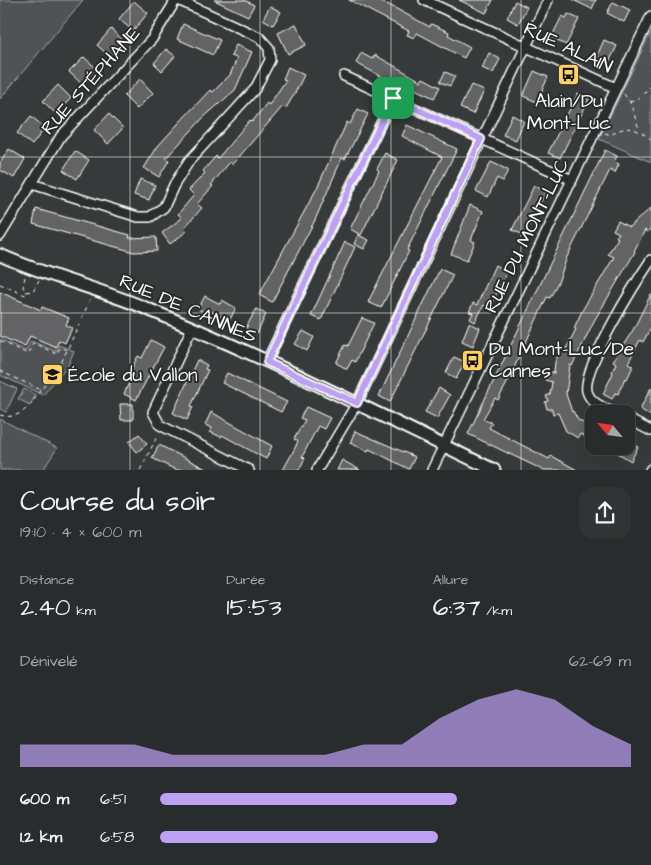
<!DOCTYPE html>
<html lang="fr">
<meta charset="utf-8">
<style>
:root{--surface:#292c2c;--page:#313434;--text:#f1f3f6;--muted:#a5a7a9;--line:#454848;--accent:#bca0f2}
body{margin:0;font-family:"Architects Daughter",sans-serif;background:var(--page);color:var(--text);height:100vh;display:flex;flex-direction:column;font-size:19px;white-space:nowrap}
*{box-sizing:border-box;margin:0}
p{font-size:16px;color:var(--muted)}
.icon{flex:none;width:28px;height:28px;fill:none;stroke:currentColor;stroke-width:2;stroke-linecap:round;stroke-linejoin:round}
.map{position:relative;height:470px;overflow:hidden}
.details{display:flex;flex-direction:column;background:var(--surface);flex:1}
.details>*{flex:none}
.needle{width:32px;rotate:299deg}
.controls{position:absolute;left:585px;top:405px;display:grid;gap:10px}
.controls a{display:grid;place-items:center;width:50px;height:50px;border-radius:10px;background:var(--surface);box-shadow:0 5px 20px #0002,0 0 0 1px var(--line);font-size:25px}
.pin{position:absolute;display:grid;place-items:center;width:42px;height:42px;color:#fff;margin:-21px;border-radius:10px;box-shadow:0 2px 8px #0006}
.round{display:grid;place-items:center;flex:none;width:52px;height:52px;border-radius:15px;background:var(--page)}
.overview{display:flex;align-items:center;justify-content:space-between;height:85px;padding:0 20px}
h1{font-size:28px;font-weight:600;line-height:38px}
.figures{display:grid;grid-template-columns:repeat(3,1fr);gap:8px;height:85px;padding:5px 20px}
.figures div{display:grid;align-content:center}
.figures b{font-size:25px;font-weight:600}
.figures small{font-size:14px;font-weight:400}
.figures p{font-size:14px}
.chart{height:140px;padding:10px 20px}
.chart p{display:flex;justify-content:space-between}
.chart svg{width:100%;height:90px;margin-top:5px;fill:var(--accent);opacity:.7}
ul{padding:0 20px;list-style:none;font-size:16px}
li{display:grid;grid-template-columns:80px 60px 1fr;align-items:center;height:38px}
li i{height:12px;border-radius:6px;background:var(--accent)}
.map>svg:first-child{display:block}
</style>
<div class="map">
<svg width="651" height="470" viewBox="0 0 651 470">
<rect width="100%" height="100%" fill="#373a3b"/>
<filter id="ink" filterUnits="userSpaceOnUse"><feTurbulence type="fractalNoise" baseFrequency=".02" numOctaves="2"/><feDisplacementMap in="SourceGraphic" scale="10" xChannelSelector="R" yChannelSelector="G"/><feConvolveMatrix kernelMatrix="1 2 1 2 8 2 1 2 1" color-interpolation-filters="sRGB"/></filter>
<g filter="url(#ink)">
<g fill="#505354" stroke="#a8a9aa">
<polygon points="0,0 83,0 0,99"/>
<polygon points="651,32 651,162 599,139"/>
<polygon points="0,339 26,351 31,341 56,351 59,345 74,351 68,365 43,395 0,375"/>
<polygon points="0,381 17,389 6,412 0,409"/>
<polygon points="24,389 36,395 30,405 18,399"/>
<polygon points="0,419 57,448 43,470 0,470"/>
</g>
<g fill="#636465" stroke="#fff">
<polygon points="214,0 245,0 254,5 248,16"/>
<polygon points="349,0 375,0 389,5 430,27 431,24 449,32 448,35 470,47 464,58 417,33 414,38 407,35 409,31"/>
<polygon points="459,0 493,0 486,13"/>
<polygon points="573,0 596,0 592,9"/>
<polygon points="134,1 148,13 133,31 119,19"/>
<polygon points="515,1 527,7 518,24 507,18"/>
<polygon points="613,2 630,10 624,22 607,13"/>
<polygon points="270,6 281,12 273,25 263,19"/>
<polygon points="568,14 579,19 566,45 551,38 562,16 566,18"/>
<polygon points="183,24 220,40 213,55 177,39"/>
<polygon points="296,24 306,45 288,54 278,33"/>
<polygon points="111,29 124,41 110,57 97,45"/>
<polygon points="604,40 617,46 609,62 597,56"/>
<polygon points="236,45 252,52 235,90 204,117 166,158 169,160 159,177 144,168 158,146 178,124 210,90 213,92 230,75 237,58 231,56"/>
<polygon points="166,49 175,56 162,71 154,63"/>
<polygon points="361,53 372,59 375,55 421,81 423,78 440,87 434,98 391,78 390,81 356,63"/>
<polygon points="489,53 500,59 493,73 482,68"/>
<polygon points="84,57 97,69 82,84 69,72"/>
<polygon points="288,67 304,75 295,93 286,108 283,106 238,158 232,164 230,162 211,185 213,186 197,204 202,208 184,228 187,231 170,244 162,233 182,218 178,214 194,195 189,190 205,173 203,171 216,156 218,158 250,120 252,122 267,103 269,105 286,80 283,79"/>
<polygon points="534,71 548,77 537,102 523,96"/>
<polygon points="445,72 455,76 450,86 440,82"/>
<polygon points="140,79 153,93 137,109 124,96"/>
<polygon points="58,85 71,98 56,114 43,101"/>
<polygon points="471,85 484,91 473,114 460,108"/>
<polygon points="578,93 589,99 560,158 548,153"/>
<polygon points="358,109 368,114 345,159 342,158 315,220 272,302 259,295 317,188 347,122 350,124"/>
<polygon points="109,114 123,128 108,144 94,130"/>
<polygon points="512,115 524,121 516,140 503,135"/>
<polygon points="31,116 45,128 32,145 17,133"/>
<polygon points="407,125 457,149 407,250 409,251 381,308 368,302 442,157 402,136"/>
<polygon points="9,149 25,159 14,178 0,170 0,163"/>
<polygon points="605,150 617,156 614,162 619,164 615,173 610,170 567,257 559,280 550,298 547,297 506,385 498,400 495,398 483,419 492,423 489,428 549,459 551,456 577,470 543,470 468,434"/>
<polygon points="75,151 89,160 77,179 63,170"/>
<polygon points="385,153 398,160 361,235 350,229 379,171 377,169"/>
<polygon points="491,162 508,170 503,181 497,178 488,197 476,191"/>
<polygon points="140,179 155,185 149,200 134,195"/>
<polygon points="534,186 546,192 524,235 512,230"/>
<polygon points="470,205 483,211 471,240 475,242 467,260 451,254"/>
<polygon points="651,208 651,229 647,232 645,230 634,251 635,252 594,321 572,366 570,365 566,394 572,412 573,411 578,420 588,426 594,416 594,441 580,434 578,438 566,431 558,413 553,414 552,409 547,409 545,402 548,401 546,396 550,394 552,382 545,380 546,372 554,373 555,362 562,347 566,349 576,329 574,328 583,309 614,257 608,254 618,238 616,237 619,233 613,230 618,221 629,227"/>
<polygon points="36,209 130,235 129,238 156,237 157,251 134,252 33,224"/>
<polygon points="358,235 369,240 364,249 354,244"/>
<polygon points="345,242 355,247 321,320 311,316"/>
<polygon points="495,265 507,271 490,308 484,305 475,322 470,319 473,313 469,312 473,303 477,305"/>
<polygon points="440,269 453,275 390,402 379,396"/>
<polygon points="0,292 41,310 42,307 69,318 66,325 72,328 65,343 59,340 56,347 30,336 25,347 0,336"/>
<polygon points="651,294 651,327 643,342 640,340 628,363 633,366 627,379 625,378 618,394 615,393 612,399 603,394 613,373 612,372 616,363 613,361 633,330"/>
<polygon points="205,296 220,304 222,300 236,308 229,321 210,311 208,314 198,309"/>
<polygon points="256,309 266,314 257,334 246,328"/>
<polygon points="362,318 374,323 355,362 352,360 347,369 336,363 345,345 348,346"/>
<polygon points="469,323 480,328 473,346 462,341"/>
<polygon points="303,331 314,337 307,351 295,344"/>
<polygon points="151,340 164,347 136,400 124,394 133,374 130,372 138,356 142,358"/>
<polygon points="454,357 465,362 456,379 446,373"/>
<polygon points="197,360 207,365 205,369 208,370 191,406 193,407 187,420 173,413"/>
<polygon points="227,373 287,402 281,412 222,383"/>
<polygon points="439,388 450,395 437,418 425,412"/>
<polygon points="651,388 651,416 640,409"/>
<polygon points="120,404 133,404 133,420 121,420"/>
<polygon points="306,407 330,418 324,429 318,426 302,457 305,458 299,470 283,470 295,448 298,441 294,439 305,420 300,418"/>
<polygon points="211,412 272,446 266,459 222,435 221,437 210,432 212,428 205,425"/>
<polygon points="355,431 415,457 409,469 369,449 368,451 350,443"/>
<polygon points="139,434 147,444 137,452 129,442"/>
<polygon points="626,441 638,447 631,461 606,446 626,446"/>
<polygon points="159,445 183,457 208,470 176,470 152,458"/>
<polygon points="342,460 360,470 337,470"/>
</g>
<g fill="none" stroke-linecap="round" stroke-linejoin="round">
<defs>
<g id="minor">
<polyline points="424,0 616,88"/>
<polyline points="344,76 572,180"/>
<polyline points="32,184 138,217 150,217 164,207 174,185 189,161 255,89 270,60 269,48 259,37 178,0"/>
<polyline points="0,236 61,136 152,39 176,0"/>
<polyline points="192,328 153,412 160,425 249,470"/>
<polyline points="267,361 393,98"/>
<path d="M 617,414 C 607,409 590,404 587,391 C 582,368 636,282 651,260"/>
<polyline points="626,418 651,431"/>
<polyline points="317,470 357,403 548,0"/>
<polyline points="432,470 651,16"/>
<polyline points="650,470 651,469"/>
</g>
<path id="tertiary" d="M 0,255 C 49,277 101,289 150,310 C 267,358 380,415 494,470"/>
</defs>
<use href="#minor" stroke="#fff" stroke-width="12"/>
<use href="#tertiary" stroke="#fff" stroke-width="15"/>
<g stroke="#fff" stroke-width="1" stroke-dasharray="4 4" stroke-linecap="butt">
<polyline points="624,94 630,102 639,129"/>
<polyline points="630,102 640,97 651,86"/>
<path d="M 605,133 L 611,135 C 627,123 637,129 651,139"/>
<polyline points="25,277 23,287 26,292 33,291 39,280"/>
<polyline points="0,284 25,295 26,293"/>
<polyline points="0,341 28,354 33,343 57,354 60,347 66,350"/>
<polyline points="0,371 41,390 62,361 91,298"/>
<path d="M 0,415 C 20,421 30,406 40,391"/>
<polyline points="140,470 158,435"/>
</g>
<use href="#minor" stroke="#2a2d2e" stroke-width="9"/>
<use href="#tertiary" stroke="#2a2d2e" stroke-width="11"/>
</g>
</g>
<g fill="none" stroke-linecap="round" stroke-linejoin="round" filter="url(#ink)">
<defs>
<polygon id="route" points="393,98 481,139 357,403 267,362"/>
</defs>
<use href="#route" stroke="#fff" stroke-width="10"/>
<use href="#route" stroke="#bca0f2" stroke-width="6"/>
</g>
<path fill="none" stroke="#fff" stroke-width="1" stroke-opacity="0.55" d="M 130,0 L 130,470M 260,0 L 260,470M 391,0 L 391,470M 521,0 L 521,470M 0,157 L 651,157M 0,313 L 651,313"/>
<defs>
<symbol id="bus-square" viewBox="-11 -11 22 22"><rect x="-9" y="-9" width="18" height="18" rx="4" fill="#ffd166" stroke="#2a2d2e"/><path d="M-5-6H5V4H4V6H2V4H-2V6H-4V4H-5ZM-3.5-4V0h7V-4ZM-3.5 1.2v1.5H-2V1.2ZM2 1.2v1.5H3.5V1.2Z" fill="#111"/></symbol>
<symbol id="school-square" viewBox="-11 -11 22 22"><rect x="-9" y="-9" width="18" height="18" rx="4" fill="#ffd166" stroke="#2a2d2e"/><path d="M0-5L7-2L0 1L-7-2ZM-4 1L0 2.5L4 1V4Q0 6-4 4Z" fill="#111"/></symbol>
</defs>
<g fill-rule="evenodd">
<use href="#bus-square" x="556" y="62" width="25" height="25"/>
<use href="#bus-square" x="460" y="348" width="25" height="25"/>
<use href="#school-square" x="40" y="362" width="25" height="25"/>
</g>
<g text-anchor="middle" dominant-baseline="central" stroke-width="4" stroke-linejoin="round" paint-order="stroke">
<g font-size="19" fill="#fff" stroke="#2a2d2e">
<text transform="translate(568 48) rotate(25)">RUE ALAIN</text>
<text transform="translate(91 81) rotate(-48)">RUE STÉPHANE</text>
<text transform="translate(527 236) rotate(-64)">RUE DU MONT-LUC</text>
<text transform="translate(188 309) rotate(23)">RUE DE CANNES</text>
</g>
<g font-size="19" fill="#fff" stroke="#2a2d2e" text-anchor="start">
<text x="569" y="101" text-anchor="middle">Alain/Du<tspan x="569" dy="22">Mont-Luc</tspan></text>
<text x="489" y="349">Du Mont-Luc/De<tspan x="489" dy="22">Cannes</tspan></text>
<text x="68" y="375">École du Vallon</text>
</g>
</g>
</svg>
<div class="controls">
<a><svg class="needle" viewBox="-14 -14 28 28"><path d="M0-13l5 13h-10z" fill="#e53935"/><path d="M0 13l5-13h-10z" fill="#a5a7a9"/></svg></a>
</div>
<div class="pin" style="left:393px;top:98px;background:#1e9e55"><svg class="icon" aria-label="arrive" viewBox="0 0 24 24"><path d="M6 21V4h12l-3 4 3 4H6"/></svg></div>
</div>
<section class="details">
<div class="overview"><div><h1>Course du soir</h1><p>19:10 · 4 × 600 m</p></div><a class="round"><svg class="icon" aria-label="share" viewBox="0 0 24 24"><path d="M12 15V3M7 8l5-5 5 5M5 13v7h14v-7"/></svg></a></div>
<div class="figures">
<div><p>Distance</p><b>2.40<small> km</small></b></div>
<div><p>Durée</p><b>15:53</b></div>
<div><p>Allure</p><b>6:37<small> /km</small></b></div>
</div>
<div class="chart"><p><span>Dénivelé</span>62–69 m</p>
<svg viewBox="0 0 160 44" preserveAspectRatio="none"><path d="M0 44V33L10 33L20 33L30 33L40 38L50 38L60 38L70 38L80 38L90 33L100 33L110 20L120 11L130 6L140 11L150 24L160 33V44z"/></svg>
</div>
<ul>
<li><b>600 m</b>6:51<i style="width:63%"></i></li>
<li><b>1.2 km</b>6:58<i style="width:59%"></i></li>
</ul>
</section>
